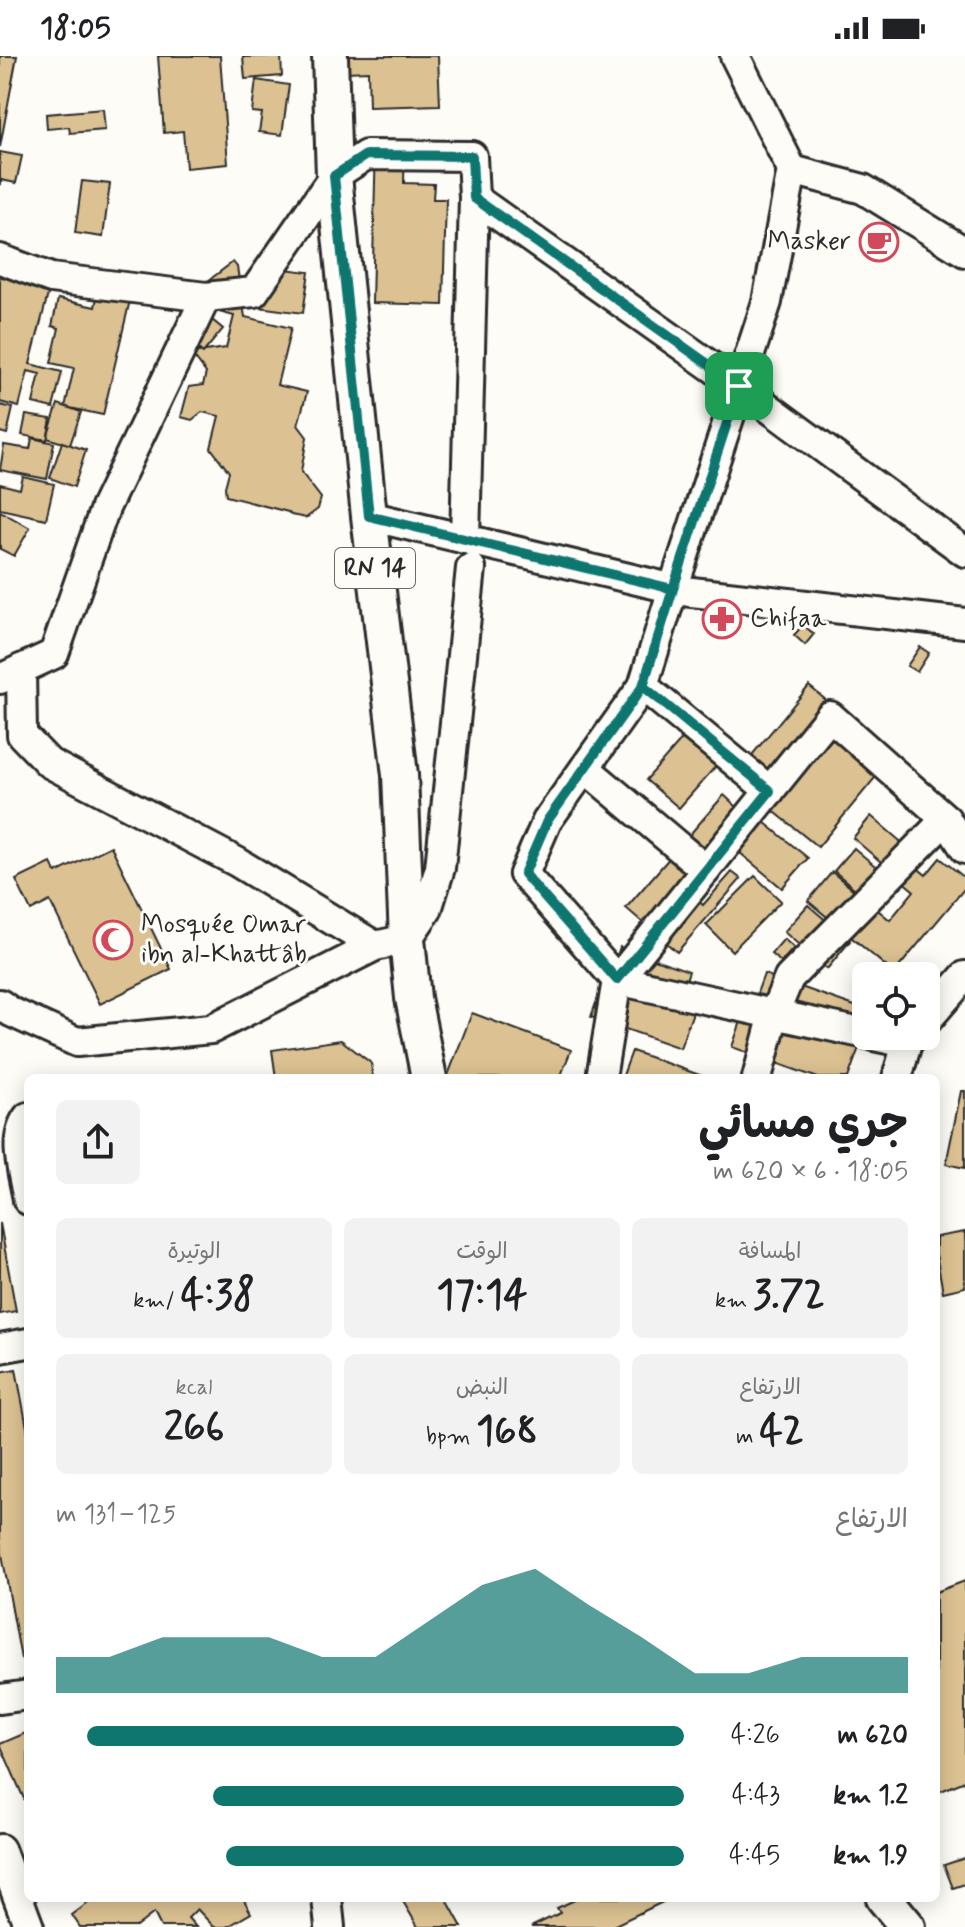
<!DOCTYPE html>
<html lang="ar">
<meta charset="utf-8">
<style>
:root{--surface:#fff;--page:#f2f2f2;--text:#202124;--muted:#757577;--accent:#0f766e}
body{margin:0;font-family:Mynerve,"Playpen Sans Arabic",sans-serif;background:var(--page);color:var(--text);direction:rtl;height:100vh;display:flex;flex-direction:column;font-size:30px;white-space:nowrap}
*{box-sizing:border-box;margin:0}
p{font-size:26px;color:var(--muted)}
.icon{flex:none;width:44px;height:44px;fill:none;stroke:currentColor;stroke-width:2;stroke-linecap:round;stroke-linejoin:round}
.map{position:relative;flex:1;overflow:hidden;direction:ltr}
.drawer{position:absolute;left:24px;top:1018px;width:916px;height:828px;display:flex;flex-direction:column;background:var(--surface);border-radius:12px;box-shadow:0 4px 20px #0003;direction:rtl}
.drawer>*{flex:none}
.tools{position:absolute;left:852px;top:906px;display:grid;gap:16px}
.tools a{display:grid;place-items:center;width:88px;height:88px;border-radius:12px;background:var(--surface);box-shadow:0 4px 20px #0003;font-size:40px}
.pin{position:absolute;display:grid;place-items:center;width:68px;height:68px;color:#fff;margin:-34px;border-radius:16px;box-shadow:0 4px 12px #0006}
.round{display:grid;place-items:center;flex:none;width:84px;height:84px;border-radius:12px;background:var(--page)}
.overview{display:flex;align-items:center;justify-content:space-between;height:136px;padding:0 32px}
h1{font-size:44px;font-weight:700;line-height:60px}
.stats{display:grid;grid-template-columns:repeat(3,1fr);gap:12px;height:136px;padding:8px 32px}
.stats div{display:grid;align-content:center;border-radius:12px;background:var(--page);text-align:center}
.stats b{font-size:40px;font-weight:700}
.stats small{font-size:22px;font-weight:400}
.stats p{font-size:22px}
.chart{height:224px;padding:16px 32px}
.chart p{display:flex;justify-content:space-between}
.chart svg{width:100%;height:144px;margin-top:8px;fill:var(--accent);opacity:.7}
ul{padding:0 32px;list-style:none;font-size:26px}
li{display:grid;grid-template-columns:128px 96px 1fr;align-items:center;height:60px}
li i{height:20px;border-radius:10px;background:var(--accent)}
.status{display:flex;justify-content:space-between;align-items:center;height:56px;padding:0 40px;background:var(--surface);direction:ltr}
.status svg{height:22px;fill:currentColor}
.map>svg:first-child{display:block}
</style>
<div class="status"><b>18:05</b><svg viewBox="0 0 49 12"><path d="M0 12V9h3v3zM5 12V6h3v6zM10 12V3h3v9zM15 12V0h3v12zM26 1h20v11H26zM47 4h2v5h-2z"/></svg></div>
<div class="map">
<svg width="965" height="1871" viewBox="0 0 965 1871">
<rect width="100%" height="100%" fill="#fdfcf7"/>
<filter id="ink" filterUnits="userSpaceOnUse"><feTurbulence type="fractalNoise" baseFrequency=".0125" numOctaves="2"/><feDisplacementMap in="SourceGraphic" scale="16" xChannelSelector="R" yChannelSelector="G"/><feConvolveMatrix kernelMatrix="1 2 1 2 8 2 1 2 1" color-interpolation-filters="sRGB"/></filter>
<g filter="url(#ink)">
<g fill="#dcc292" stroke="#2b2b2b" stroke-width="2">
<polygon points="0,0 17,0 0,91"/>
<polygon points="158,0 220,0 228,108 186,112 183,75 164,77"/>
<polygon points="281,0 282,20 245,23 243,1"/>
<polygon points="345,0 438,0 440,49 369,51 368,15 346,16"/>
<polygon points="256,24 289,29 282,79 259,76 262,57 252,56"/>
<polygon points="103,53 105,74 70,77 69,71 47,73 46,58"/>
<polygon points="376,86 405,87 404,127 434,128 433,143 446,143 443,249 372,247"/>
<polygon points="0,96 22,100 16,127 1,124 0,129"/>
<polygon points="82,125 110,128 103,181 75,177"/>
<polygon points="0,202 55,211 30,308 62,316 53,352 33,347 40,318 28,315 19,351 0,346"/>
<polygon points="233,206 237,211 245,261 291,272 277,329 307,336 298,369 307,381 301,416 321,442 318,453 306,462 291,459 288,456 226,440 225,431 229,416 211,392 219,360 202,356 192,364 181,361 189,331 203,329 206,317 191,297 226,292 234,260 189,248 192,237"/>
<polygon points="269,211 309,216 303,257 243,249"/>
<polygon points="98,237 130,244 103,359 65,351 74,312 51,307 59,272 52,270 58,243 95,251"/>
<polygon points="200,254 223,273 203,297 180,277"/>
<polygon points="58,348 81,356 70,389 47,382"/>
<polygon points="0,349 13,352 7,378 0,376"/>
<polygon points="26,359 51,363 47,384 22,379"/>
<polygon points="32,382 54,387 47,423 0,414 4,389 30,393"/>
<polygon points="62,386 86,394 74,431 50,422"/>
<polygon points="23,421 54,428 46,463 0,453 0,428 20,433"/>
<polygon points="0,455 30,472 14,500 0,493"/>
<polygon points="803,569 814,578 805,589 794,579"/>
<polygon points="920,591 929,597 917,616 907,610"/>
<polygon points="809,630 893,700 818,791 733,722"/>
<polygon points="698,665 730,694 679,752 646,724"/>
<polygon points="724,739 749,762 686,835 703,849 732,816 741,823 677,896 626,852"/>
<polygon points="871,760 920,802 902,824 853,782"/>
<polygon points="764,766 808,802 782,832 739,796"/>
<polygon points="111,790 171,913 100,948 50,845 31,855 16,824 51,807 56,817"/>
<polygon points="854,792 881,815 861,838 834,815"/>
<polygon points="940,802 965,822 965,832 894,917 808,845 832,816 890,864 914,835 902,825 915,810 926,819"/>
<polygon points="755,820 781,845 732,895 706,869"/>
<polygon points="808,849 850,885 827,913 784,876"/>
<polygon points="784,883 794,892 781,906 771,898"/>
<polygon points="620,891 689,915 680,942 696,948 680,992 591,961 605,922 609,923"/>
<polygon points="764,918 866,954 866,972 848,1022 818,1022 732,991 745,954 750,956"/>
<polygon points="472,957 571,994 560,1022 447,1022"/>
<polygon points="341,984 371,1007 373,1022 276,1022 272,994"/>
<polygon points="632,995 708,1022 622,1022"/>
<polygon points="961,1035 965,1035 965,1112 946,1108"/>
<polygon points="0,1167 16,1255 0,1258"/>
<polygon points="965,1176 965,1231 943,1236 936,1198 936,1181"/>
<polygon points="16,1313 28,1377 28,1601 21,1603 0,1487 0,1316"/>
<polygon points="965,1525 965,1725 936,1737 936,1536"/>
<polygon points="28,1676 28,1752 0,1688"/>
<polygon points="965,1802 965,1828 953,1832 944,1809"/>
<polygon points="95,1842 246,1842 244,1844 251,1857 227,1871 214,1871 197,1853 188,1862 196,1871 161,1871 154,1857 136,1871 80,1871 72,1859"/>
<polygon points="401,1842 446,1842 462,1871 418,1871"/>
<polygon points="579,1842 671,1842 611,1871 531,1871 560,1857 557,1852"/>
</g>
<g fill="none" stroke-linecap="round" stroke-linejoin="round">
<defs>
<g id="minor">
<polyline points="735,0 792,114"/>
<polyline points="0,203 51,222 206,241 254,236 334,120 366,99 472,100 474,142"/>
<polyline points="369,460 683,535 965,567"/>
<polyline points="465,483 474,142 739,330 965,496"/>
<polyline points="21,613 22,679 49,707 237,806 375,890"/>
<polyline points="0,623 54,598 105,452 206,241"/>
<polyline points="643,630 770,735"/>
<polyline points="585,712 706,814"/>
<polyline points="0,948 11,956 77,986 211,973 375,890 407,883 427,854 440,812 471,512"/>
<polyline points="926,965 965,920"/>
<polyline points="866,978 617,924 524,818 547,765 643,630 673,533 767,246 792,114 863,133 965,196"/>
<polyline points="874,980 907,987 913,980"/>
<polyline points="601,1022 617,924 830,660 946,763 965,793"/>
<polyline points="757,1022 774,958 789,922 946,763"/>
<polyline points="897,1022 907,987"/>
<path d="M 28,1061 C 11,1083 24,1119 28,1144"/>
<polyline points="0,1292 28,1287"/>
<polyline points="0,1643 28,1639"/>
<polyline points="0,1793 29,1871"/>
<polyline points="327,1842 330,1871"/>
</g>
<g id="major">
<polyline points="330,0 334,120 369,460 400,719 407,883 413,942 429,1022"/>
<polyline points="884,1842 908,1871"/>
</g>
</defs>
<use href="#minor" stroke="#2b2b2b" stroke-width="34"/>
<use href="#major" stroke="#2b2b2b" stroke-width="40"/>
<use href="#minor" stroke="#fdfcf7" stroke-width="28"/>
<use href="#major" stroke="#fdfcf7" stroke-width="34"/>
</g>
</g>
<g fill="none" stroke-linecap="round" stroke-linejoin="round" filter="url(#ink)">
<defs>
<polyline id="route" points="739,330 474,142 472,100 366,99 334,120 369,460 673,533 643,630 547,765 524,818 617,924 770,735 643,630 673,533 739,330"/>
</defs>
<use href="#route" stroke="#fff" stroke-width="16"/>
<use href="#route" stroke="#0f766e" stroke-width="10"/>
</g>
<defs>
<symbol id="cafe-ring" viewBox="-11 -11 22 22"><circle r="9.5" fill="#fdfcf7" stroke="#d1495b" stroke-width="1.5"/><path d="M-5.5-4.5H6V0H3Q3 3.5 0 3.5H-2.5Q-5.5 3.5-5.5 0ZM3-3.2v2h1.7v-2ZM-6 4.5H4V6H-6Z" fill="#d1495b"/></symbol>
<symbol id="pharmacy-ring" viewBox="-11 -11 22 22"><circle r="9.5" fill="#fdfcf7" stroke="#d1495b" stroke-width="1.5"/><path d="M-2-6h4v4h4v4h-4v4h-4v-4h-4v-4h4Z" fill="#d1495b"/></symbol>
<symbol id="mosque-ring" viewBox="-11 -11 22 22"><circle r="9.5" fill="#fdfcf7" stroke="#d1495b" stroke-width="1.5"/><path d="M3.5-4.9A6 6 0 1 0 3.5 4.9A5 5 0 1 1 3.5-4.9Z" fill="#d1495b"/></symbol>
</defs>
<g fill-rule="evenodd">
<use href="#cafe-ring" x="857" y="164" width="44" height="44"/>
<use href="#pharmacy-ring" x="700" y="541" width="44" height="44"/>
<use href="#mosque-ring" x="91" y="862" width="44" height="44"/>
</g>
<g text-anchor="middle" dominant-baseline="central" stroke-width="6" stroke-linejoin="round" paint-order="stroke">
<rect fill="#fdfcf7" stroke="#6a6a68" stroke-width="2" x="335" y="492" width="80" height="40" rx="6"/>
<g font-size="24" font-weight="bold" fill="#2b2b2b">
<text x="375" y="512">RN 14</text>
</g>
<g font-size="26" fill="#2b2b2b" stroke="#fdfcf7" text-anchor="start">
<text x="851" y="186" text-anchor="end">Masker</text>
<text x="750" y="563">Chifaa</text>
<text x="141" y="869">Mosquée Omar<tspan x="141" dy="30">ibn al-Khattâb</tspan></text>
</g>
</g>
</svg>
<div class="tools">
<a><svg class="icon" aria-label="locate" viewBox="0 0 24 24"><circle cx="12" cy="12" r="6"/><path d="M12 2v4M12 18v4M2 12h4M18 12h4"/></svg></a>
</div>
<div class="pin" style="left:739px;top:330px;background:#1e9e55"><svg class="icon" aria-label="arrive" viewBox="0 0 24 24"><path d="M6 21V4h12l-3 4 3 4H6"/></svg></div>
<section class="drawer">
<div class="overview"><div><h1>جري مسائي</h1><p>18:05 · 6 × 620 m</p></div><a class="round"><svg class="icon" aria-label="share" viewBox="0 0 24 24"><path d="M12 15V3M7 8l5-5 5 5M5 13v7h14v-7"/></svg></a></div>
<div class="stats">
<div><p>المسافة</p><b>3.72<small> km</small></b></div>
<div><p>الوقت</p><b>17:14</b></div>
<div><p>الوتيرة</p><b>4:38<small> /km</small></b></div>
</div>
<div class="stats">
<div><p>الارتفاع</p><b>42<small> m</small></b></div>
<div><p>النبض</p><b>168<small> bpm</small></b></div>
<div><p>kcal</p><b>266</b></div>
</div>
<div class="chart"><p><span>الارتفاع</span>125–131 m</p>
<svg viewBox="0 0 160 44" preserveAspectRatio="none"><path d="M0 44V33L10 33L20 27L30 27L40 27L50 33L60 33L70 22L80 11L90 6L100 17L110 27L120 38L130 38L140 33L150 33L160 33V44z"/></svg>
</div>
<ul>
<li><b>620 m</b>4:26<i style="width:95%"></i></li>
<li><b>1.2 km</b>4:43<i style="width:75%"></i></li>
<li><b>1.9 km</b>4:45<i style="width:73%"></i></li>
</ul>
</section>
</div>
